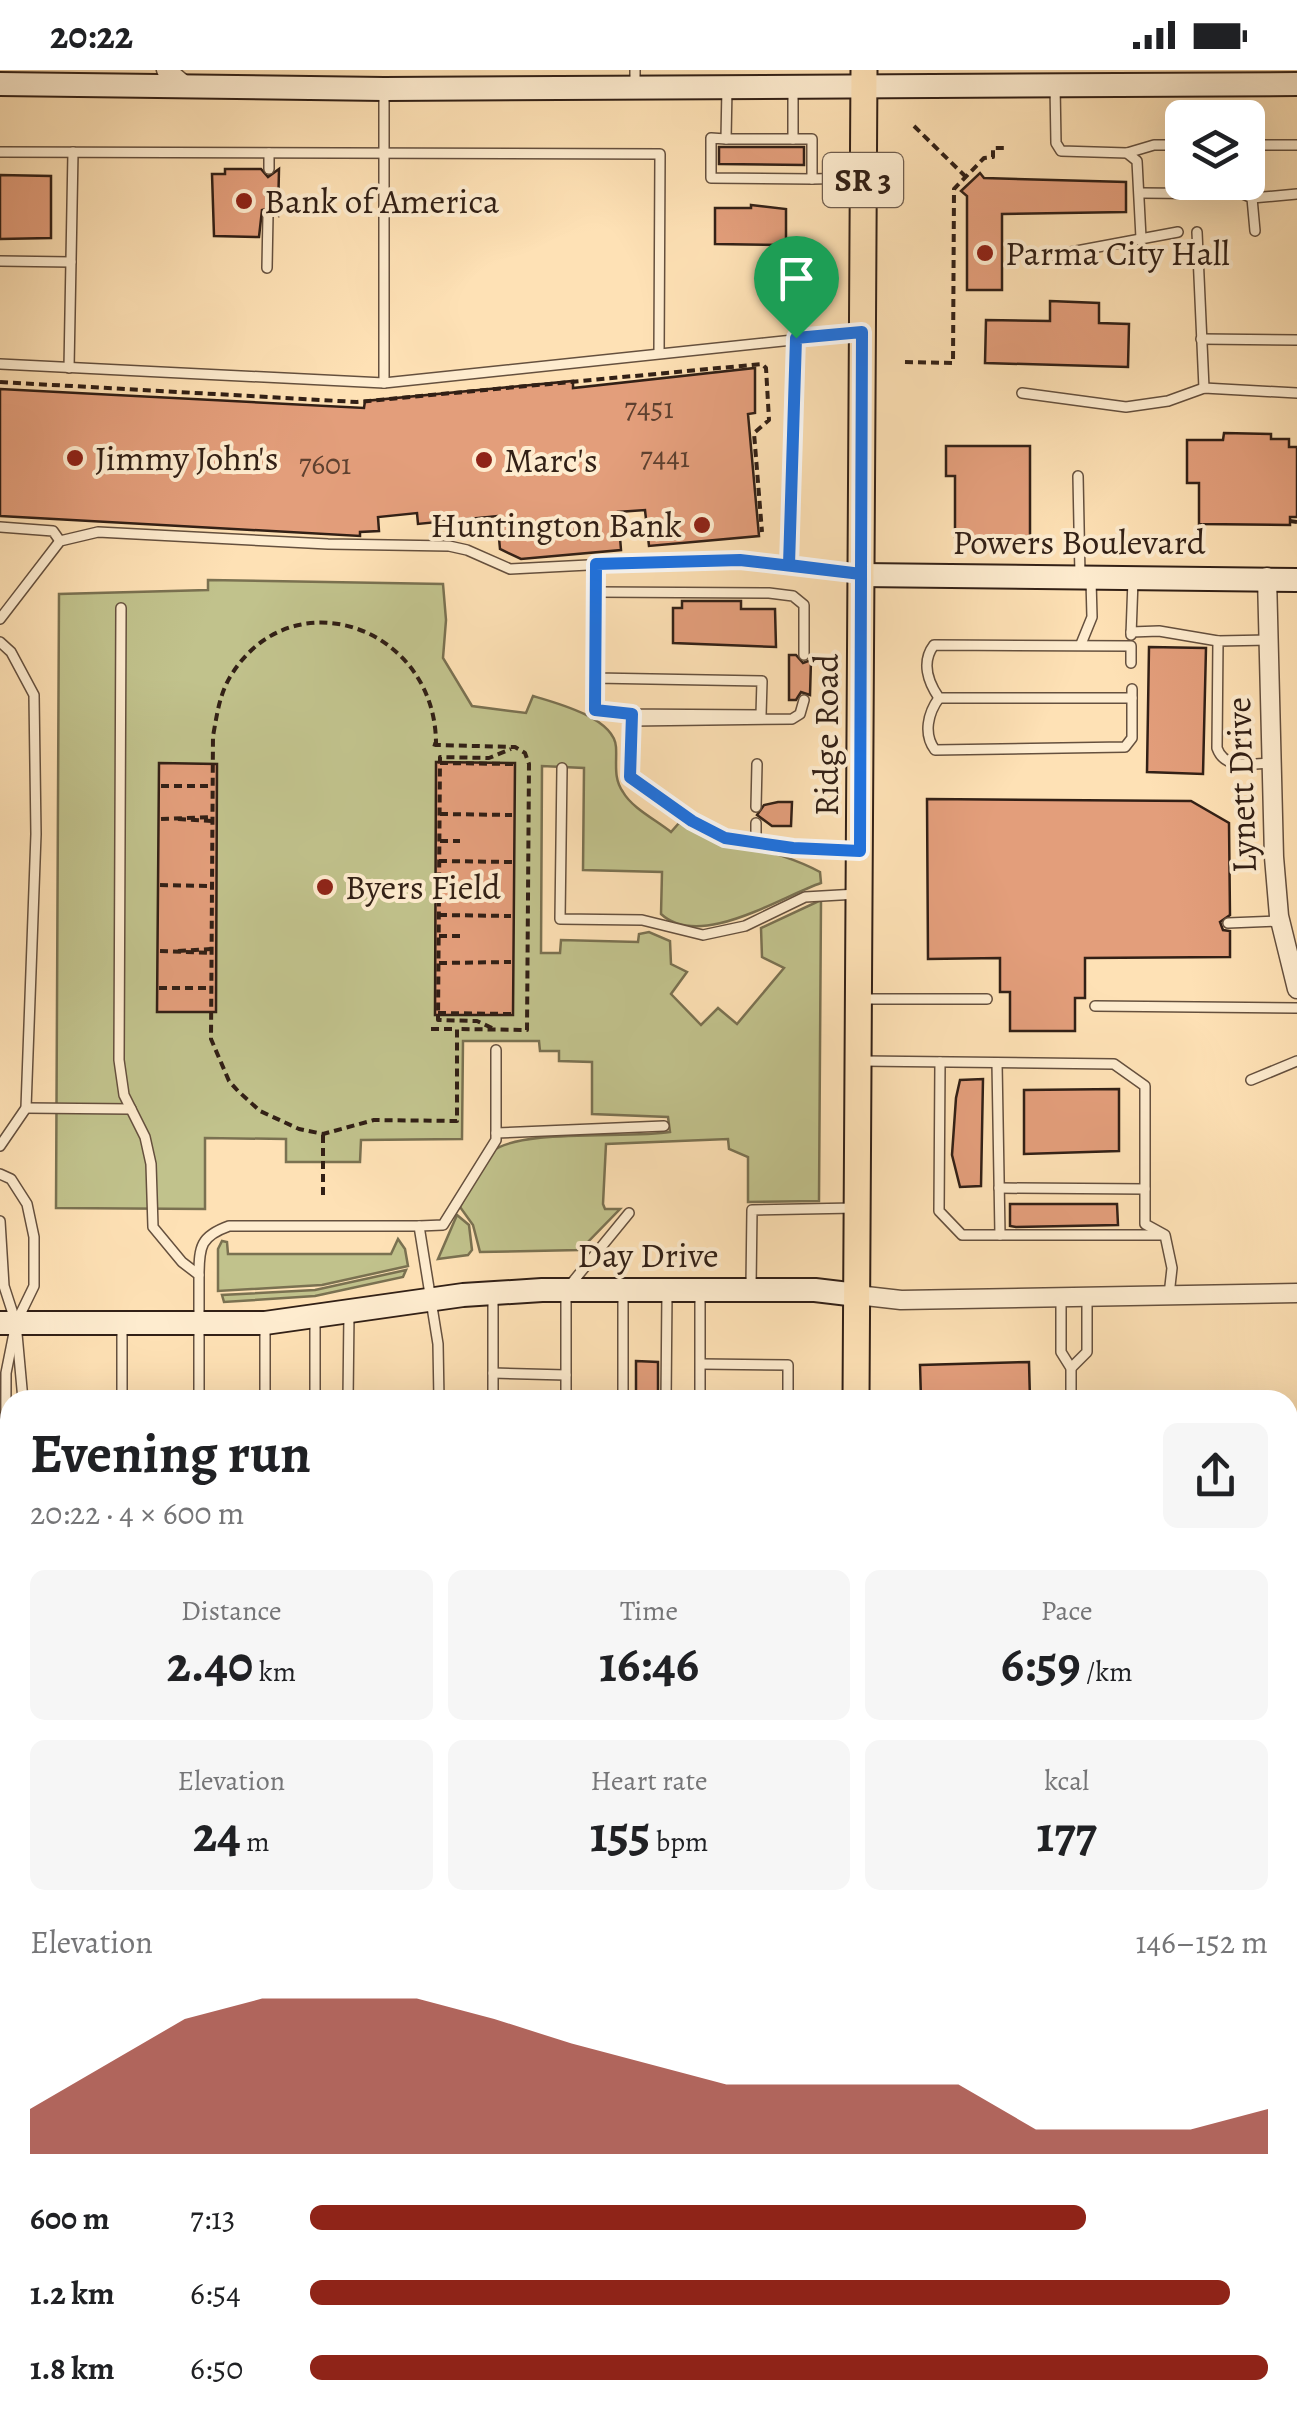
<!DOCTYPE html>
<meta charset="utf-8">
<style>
:root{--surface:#fff;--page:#f6f6f6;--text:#202124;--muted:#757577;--accent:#8f2418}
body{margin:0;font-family:Alegreya,serif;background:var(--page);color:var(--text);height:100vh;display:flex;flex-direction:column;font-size:38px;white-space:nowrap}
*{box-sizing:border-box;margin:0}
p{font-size:32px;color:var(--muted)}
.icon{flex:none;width:55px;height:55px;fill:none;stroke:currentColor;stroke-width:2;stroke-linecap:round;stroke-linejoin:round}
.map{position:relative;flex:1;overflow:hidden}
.sheet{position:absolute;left:0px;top:1320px;width:1298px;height:1035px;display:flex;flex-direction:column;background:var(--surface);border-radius:30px 30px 0 0;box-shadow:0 10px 40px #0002}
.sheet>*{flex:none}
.buttons{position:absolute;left:1165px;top:30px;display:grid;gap:20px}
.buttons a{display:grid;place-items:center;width:100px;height:100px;border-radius:15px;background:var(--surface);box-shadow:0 10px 40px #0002;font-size:50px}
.pin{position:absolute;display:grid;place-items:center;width:85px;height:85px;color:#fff;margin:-102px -42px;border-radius:50% 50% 50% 0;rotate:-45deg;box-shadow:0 0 10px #0007}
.pin .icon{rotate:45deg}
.round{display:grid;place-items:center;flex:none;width:105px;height:105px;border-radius:15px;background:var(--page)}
.summary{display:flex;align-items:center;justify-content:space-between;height:170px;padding:0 30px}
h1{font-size:55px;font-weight:600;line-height:75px}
.stats{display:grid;grid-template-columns:repeat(3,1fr);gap:15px;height:170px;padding:10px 30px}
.stats div{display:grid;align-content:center;border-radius:15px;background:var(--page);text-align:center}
.stats b{font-size:50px;font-weight:600}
.stats small{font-size:28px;font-weight:400}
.stats p{font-size:28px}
.chart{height:280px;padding:20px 30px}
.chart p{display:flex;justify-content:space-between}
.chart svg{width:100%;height:180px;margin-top:10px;fill:var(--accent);opacity:.7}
ul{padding:0 30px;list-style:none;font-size:32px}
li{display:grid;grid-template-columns:160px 120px 1fr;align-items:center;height:75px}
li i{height:25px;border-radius:12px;background:var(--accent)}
.status{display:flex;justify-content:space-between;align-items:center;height:70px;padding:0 50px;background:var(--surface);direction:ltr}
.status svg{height:28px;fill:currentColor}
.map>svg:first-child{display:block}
</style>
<div class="status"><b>20:22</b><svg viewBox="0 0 49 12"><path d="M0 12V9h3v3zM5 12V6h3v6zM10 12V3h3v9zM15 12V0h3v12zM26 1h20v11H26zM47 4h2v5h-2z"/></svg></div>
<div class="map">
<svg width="1297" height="2355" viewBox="0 0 1297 2355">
<rect width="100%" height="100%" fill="#fee1b5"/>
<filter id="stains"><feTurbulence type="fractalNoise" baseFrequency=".002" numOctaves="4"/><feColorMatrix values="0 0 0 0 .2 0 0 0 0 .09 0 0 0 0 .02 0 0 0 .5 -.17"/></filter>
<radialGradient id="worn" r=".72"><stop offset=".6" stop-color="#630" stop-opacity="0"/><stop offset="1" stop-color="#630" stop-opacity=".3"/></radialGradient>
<g fill="#c1c28c" stroke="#7a7151" stroke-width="2.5">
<path d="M 208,510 L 443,514 L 446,550 L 443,588 L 472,636 L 526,643 L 533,626 C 557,633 614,648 616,677 C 617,693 613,708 623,722 C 632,738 656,750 671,762 L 679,753 C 725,775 776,778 820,802 L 821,813 C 780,827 700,880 661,844 L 662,802 L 583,800 L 584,698 L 542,696 L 541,883 L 560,883 L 561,870 L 638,872 L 639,864 L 649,862 L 670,871 L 671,894 L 687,902 L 671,924 L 701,955 L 718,938 L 737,954 L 784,898 L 762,887 L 761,858 L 821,830 L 819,1131 L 748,1132 L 748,1087 L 729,1079 L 728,1069 L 606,1074 L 603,1134 L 605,1139 L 620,1139 L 580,1180 L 480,1182 L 473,1155 L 460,1137 C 469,1120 475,1095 491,1082 C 521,1058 628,1069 670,1062 L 668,1047 L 592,1044 L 592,992 L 559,991 L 559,981 L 540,981 L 539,971 L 463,971 L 462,1069 L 361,1070 L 360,1092 L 286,1092 L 286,1069 L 205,1068 L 205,1139 L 56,1138 L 59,524 L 208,520 Z"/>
<polygon points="457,1145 469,1155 472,1180 468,1185 438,1189"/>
<polygon points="398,1169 405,1179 408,1196 322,1215 218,1221 218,1179 222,1171 227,1172 228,1184 391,1184"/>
<polygon points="406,1200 403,1207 315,1226 224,1232 222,1225 315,1220"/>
</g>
<g fill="#e39e7b" stroke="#322016" stroke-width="2.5">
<polygon points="719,77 804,77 804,95 719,94"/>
<polygon points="225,99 261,99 268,107 279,99 278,145 271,138 262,140 259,167 214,166 212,104 225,104"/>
<polygon points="980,103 984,108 1126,112 1126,142 1002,144 1002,220 967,220 967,126 961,121"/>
<polygon points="0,105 51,106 51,168 0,169"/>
<polygon points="751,135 786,139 786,175 715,174 715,138 751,138"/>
<polygon points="1050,231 1099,233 1099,253 1129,254 1128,297 985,293 986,250 1050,251"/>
<polygon points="755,298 755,343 748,344 759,466 649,476 645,440 618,442 621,480 521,489 500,479 497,446 418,454 417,443 378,447 379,461 360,462 360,466 0,446 0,319 364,338 365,331 573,311 573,318"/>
<polygon points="1224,363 1271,364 1271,369 1289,369 1289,377 1297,377 1297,447 1290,447 1290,455 1199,454 1199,413 1187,413 1187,370 1223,370"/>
<polygon points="946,376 1030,376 1030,467 955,467 955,406 946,406"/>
<polygon points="682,531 741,531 741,539 775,539 776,577 673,573 673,538 682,538"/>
<polygon points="1149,577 1206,578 1203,704 1147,702"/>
<polygon points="789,585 796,585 803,593 811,590 810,625 801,622 796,630 789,630"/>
<polygon points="436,692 515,693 513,945 435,945"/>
<polygon points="159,693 217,694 216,942 157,942"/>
<polygon points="927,729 1191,731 1229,753 1230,845 1220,852 1223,860 1230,861 1230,887 1085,888 1085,928 1075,928 1075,961 1010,961 1010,922 1000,922 1000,888 928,889"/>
<polygon points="778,732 792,732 791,756 772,756 757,745 764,735"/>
<polygon points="983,1009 981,1116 960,1117 952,1085 956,1028 960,1010"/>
<polygon points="1119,1019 1119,1081 1024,1084 1024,1020"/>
<polygon points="1010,1134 1117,1134 1118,1155 1016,1157 1010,1156"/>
<polygon points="636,1291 658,1292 658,1330 636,1330"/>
<polygon points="1029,1292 1030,1330 921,1330 920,1295"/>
</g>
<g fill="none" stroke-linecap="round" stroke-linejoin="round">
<defs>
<g id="lane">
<polyline points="635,0 635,16"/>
<polyline points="1055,16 1056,73 1061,81 1127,83 1137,91 1141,168"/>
<polyline points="727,18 726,69 793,69 793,16"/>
<polyline points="726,69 711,68 711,108 812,109 812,69 793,69"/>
<polyline points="1248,75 1297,75"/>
<polyline points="0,82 660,84 659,283"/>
<polyline points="1127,83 1154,75 1182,75"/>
<polyline points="269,99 269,83"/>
<polyline points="812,109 860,108"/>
<polyline points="1141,123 1243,124 1252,128 1255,161"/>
<polyline points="1252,128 1297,124"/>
<polyline points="1197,162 1204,318"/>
<polyline points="1039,188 1178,162"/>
<polyline points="0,191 71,192"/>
<polyline points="267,198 268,145"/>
<polyline points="1201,269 1297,270"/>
<polyline points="0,294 384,313 859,263"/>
<polyline points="69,298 73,82"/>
<polyline points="384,313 384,21"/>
<polyline points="1022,323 1126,337 1168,331 1204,318 1297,323"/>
<polyline points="1078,406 1080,505"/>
<polyline points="0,457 53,461 60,471"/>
<polyline points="789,495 796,268"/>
<polyline points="596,522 769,523 793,526 804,535 804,585"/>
<polyline points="121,538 119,990 124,1025 145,1067 151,1094 153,1157 182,1192 199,1205 199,1330"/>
<polyline points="0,549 60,471 98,462 328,474 449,476 467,480 510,499 706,489 859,504"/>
<polyline points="1131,562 1159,561 1218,571"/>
<polyline points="1131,565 1133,510"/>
<path d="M 1269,570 L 1218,571 L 1217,678 C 1225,701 1252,693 1272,693"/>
<polyline points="0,572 11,582 34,625 36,764 26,1038 0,1076"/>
<polyline points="1081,574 1092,547 1091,510"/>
<path d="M 1131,593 L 1131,576 L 934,575 C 921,592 928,612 939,628 L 1132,628 L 1132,619"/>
<path d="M 595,608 L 762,611 L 761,645 L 617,644 L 595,640 C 595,591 596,542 597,494"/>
<path d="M 939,628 C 928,643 923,664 935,680 L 1125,677 L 1132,668 L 1132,628"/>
<polyline points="631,644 630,707 692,751 725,768 793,778 855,781"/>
<polyline points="631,651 792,649 800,644 804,630"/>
<polyline points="562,698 560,849 642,850 703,865 745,856 805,827 857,824"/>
<polyline points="756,737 757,694"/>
<polyline points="756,774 756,753"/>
<polyline points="1228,853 1280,851"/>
<polyline points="862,929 987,929"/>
<polyline points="1095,936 1297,938"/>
<polyline points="862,991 1114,994 1145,1016 1145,1154 1165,1165 1172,1198 1169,1225"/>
<polyline points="940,992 939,1141 962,1165 1162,1165"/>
<polyline points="997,993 1000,1165"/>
<polyline points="1251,1010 1297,991"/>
<polyline points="26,1038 131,1039"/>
<polyline points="496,1063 664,1056"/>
<polyline points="0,1104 11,1109 27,1134 34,1167 34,1216 16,1253 6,1303 5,1596 0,1596"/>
<polyline points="999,1118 1145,1119"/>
<polyline points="0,1151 4,1216 16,1253 23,1330"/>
<polyline points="419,1156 443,1155 496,1070 496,980"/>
<path d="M 199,1205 C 199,1176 201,1166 229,1156 L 419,1156 L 438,1274 L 439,1330"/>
<polyline points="751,1216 752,1140 855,1138"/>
<polyline points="623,1223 623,1330"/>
<polyline points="700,1223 700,1330"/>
<polyline points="1061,1228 1061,1282 1071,1298 1071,1330"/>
<polyline points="701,1294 788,1295 788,1330"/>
<polyline points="1071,1298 1087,1282 1087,1227"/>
<polyline points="493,1303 566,1305"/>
<polyline points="122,1330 122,1254"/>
<polyline points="265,1330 265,1256"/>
<polyline points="315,1330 315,1248"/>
<polyline points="348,1330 349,1243"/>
<polyline points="493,1330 493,1225"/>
<polyline points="566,1330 566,1220 629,1143"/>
<polyline points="666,1330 667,1223"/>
<polyline points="0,2123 10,2123"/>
<polyline points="593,2345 594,2355"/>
<polyline points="1064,2345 1064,2355"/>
<polyline points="499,2355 519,2345"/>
</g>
<g id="street">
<polyline points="166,0 183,14"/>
<polyline points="1267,507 1274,787 1279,846 1297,919"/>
<polyline points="857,1225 901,1230 1297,1223"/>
</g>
<g id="secondary">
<polyline points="0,14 384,19 1297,14"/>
<polyline points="861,505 1297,510"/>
<polyline points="0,1253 265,1253 463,1225 542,1220 815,1220 857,1225"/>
</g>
<g id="primary">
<polyline points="856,1330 864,0"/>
<polyline points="849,2355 849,2345"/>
</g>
</defs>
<use href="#lane" stroke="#65503e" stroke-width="12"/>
<use href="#street" stroke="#65503e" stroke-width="21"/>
<use href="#secondary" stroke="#322016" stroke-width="26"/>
<use href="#primary" stroke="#322016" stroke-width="29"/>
<g stroke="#322016" stroke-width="4" stroke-dasharray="8 5" stroke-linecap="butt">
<polyline points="914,56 966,107"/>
<polyline points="905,292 953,293 954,119 984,88 993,87 993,78 1006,78"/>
<polyline points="0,312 357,332 762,294 766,298 769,350 754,363 762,462"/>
<polyline points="1290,451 1297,452"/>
<path d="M 433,674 L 436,675 L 515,677 L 525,683 L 529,694 L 527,960 L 457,959 L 457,1051 L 374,1050 L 323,1064 L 299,1059 L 260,1041 L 238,1021 L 229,1011 L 211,969 L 213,666 C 217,645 219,626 230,607 C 291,505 437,557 436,675"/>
<polyline points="440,693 513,694"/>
<polyline points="161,716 213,716"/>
<polyline points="440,744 512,745"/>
<polyline points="161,749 212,747"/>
<polyline points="178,749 212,751"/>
<polyline points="440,771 460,771"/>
<polyline points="439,791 512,792"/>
<polyline points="160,815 212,816"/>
<polyline points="439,845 511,846"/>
<polyline points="439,866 460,866"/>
<polyline points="160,881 211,883"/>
<polyline points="178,881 211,879"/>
<polyline points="439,893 511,892"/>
<polyline points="159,918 211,918"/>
<polyline points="438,943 511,944"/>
<polyline points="492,958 477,951 438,950 440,687 489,688 511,679"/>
<polyline points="431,959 457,959"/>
<polyline points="323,1065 323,1130"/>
</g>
<use href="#lane" stroke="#feeccf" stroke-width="9"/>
<use href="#street" stroke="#feeccf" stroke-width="18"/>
<use href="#secondary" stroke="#feeccf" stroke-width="22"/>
<use href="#primary" stroke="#fee1b5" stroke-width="25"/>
</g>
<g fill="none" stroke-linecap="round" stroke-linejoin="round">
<defs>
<polyline id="route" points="796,268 789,495 861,504 860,781 793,778 725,768 692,751 630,707 632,644 595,640 596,494 740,490 861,504 862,262 796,268"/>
</defs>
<use href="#route" stroke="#fff" stroke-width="20"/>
<use href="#route" stroke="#1a73e8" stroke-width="12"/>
</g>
<g fill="#8f2418" stroke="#feeccf" stroke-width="4">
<circle cx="244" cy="131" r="10"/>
<circle cx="985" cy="183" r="10"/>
<circle cx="75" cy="388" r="10"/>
<circle cx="484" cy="390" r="10"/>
<circle cx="702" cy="455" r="10"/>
<circle cx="325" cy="817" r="10"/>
</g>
<g text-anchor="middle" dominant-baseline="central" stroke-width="8" stroke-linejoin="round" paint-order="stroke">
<g font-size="30" fill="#5e402f">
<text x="649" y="338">7451</text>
<text x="665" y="387">7441</text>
<text x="325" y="394">7601</text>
</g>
<rect fill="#feeccf" stroke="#6f5d4e" stroke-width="2.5" x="823" y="83" width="80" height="54" rx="8"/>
<g font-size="32" font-weight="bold" fill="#322016">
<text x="863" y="110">SR 3</text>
</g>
<g font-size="35" fill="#322016" stroke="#feeccf" text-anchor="start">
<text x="264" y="131">Bank of America</text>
<text x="1005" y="183">Parma City Hall</text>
<text x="95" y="388">Jimmy John's</text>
<text x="504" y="390">Marc's</text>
<text x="682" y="455" text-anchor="end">Huntington Bank</text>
<text x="345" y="817">Byers Field</text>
</g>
<g font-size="35" fill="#322016" stroke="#feeccf">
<text x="1079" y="472">Powers Boulevard</text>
<text transform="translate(826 665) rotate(-90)">Ridge Road</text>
<text transform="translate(1241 715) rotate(-92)">Lynett Drive</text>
<text x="648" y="1185">Day Drive</text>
</g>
</g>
<rect width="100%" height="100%" filter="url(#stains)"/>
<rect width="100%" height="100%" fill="url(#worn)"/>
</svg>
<div class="buttons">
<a><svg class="icon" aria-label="layers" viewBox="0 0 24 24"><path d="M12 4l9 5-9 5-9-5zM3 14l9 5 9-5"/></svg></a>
</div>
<div class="pin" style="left:796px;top:268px;background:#1e9e55"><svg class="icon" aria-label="arrive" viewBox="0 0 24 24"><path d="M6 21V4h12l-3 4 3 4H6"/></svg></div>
<section class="sheet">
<div class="summary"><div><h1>Evening run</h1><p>20:22 · 4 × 600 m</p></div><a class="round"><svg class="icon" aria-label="share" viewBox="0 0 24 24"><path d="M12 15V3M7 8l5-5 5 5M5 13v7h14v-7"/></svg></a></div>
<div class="stats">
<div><p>Distance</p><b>2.40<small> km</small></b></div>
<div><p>Time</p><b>16:46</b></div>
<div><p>Pace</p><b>6:59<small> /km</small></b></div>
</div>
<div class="stats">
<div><p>Elevation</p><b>24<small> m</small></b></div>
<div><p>Heart rate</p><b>155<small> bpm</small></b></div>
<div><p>kcal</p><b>177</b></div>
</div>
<div class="chart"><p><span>Elevation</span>146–152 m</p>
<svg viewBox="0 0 160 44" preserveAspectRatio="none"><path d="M0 44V33L10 22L20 11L30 6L40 6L50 6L60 11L70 17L80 22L90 27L100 27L110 27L120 27L130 38L140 38L150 38L160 33V44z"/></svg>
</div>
<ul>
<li><b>600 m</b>7:13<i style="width:81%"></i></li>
<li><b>1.2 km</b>6:54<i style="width:96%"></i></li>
<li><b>1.8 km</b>6:50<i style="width:100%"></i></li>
</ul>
</section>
</div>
